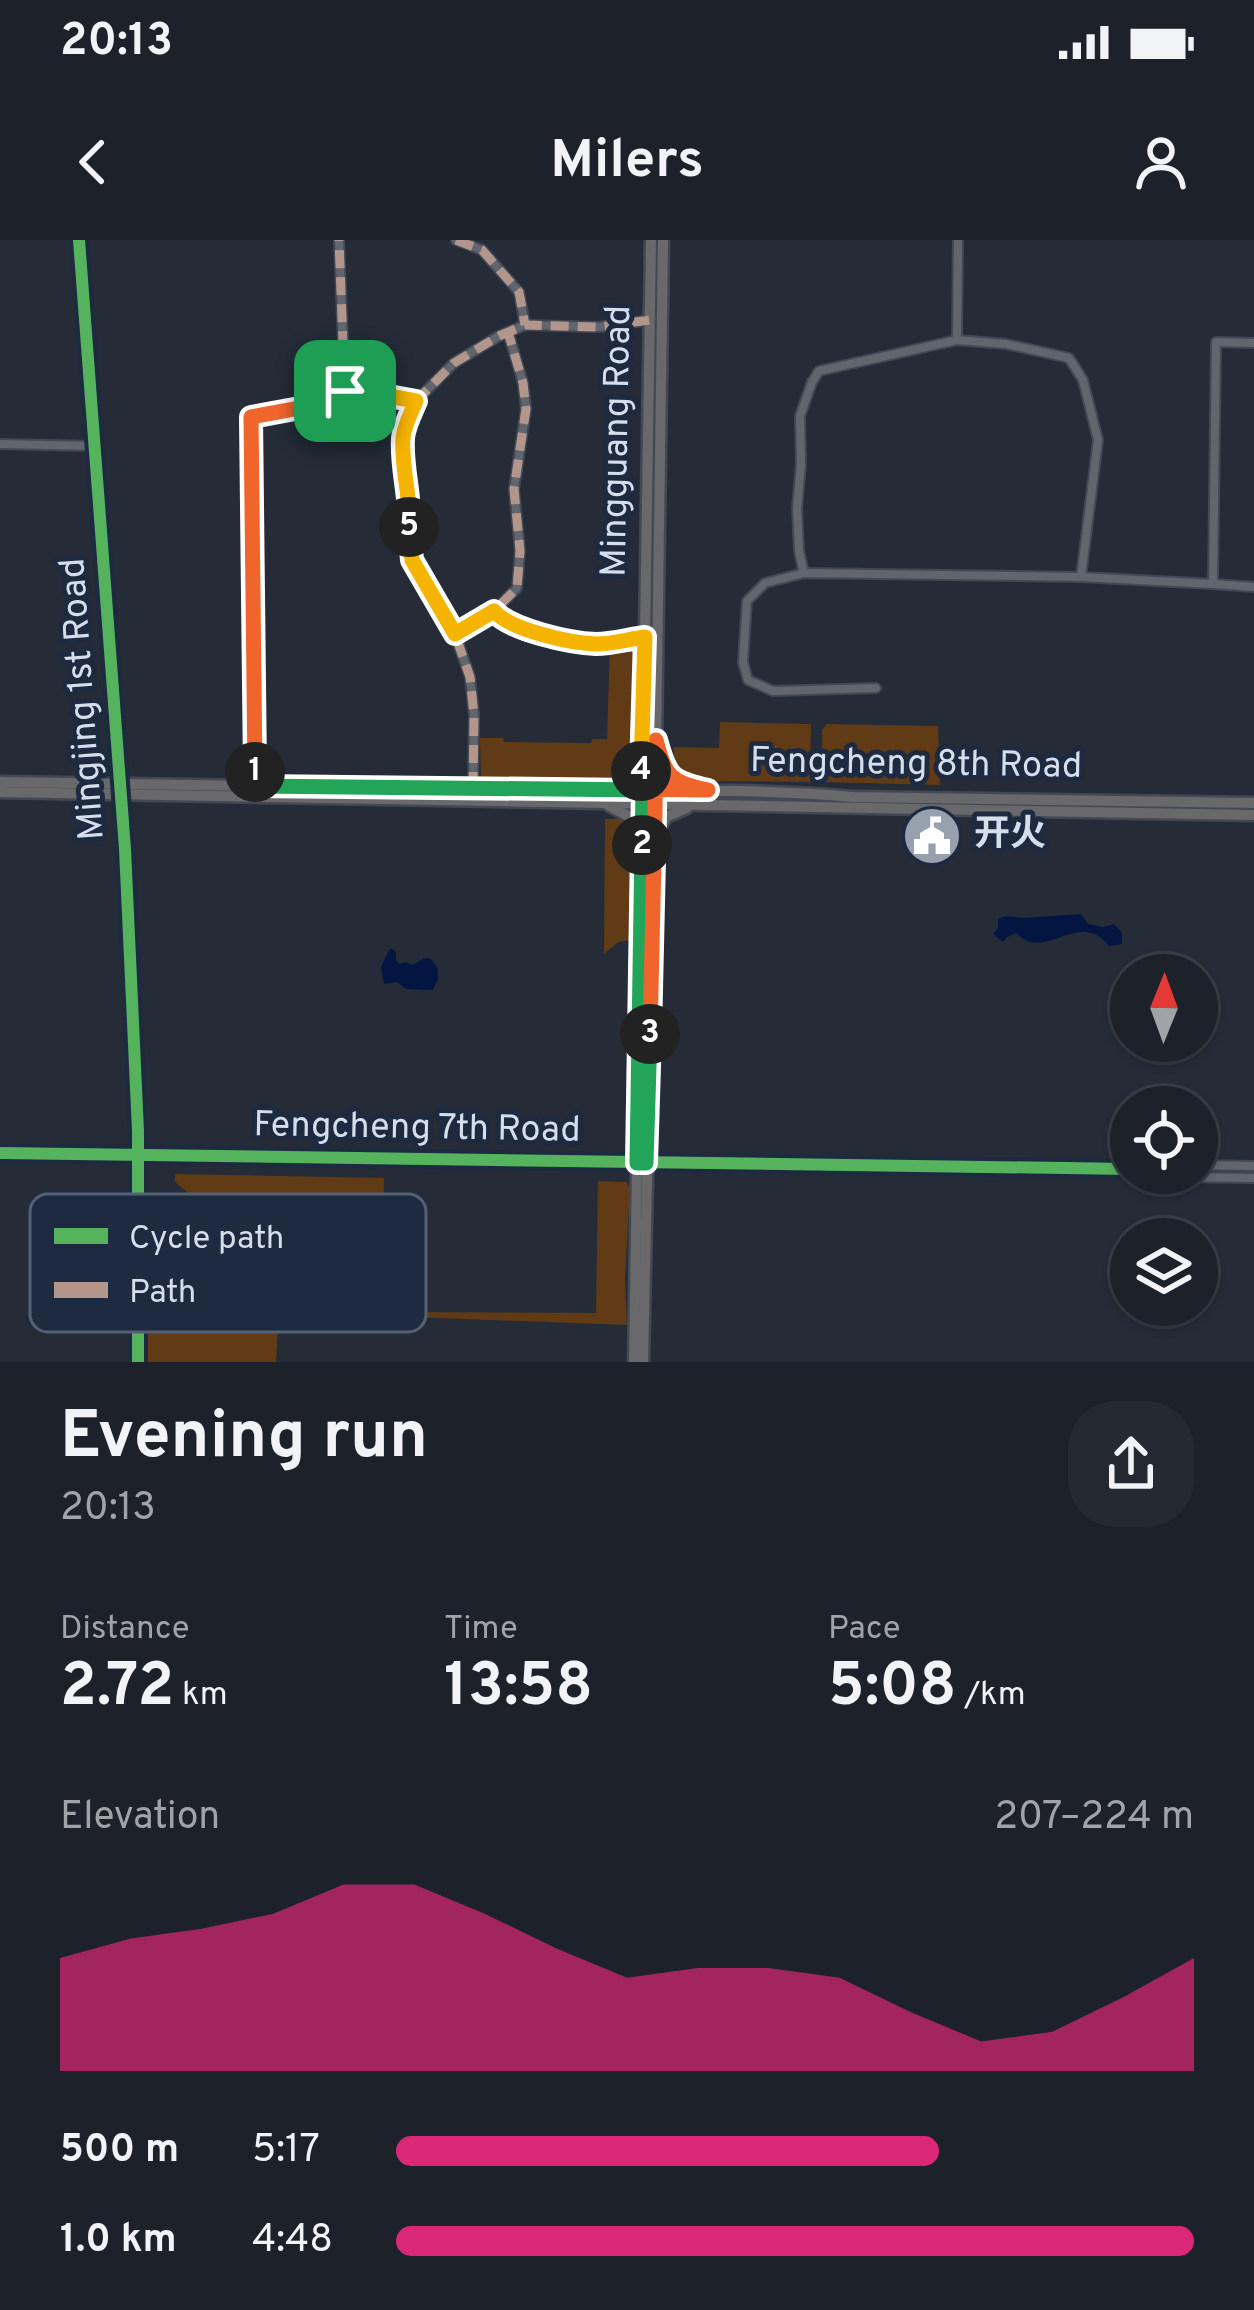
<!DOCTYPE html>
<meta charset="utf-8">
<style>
:root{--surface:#1c212a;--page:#252932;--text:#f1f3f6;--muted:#a0a3a8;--line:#3a3e47;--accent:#db2777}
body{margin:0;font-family:Overpass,"Noto Sans SC",sans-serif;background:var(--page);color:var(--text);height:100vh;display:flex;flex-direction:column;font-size:45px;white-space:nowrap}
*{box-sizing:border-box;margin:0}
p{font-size:39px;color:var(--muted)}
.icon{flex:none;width:66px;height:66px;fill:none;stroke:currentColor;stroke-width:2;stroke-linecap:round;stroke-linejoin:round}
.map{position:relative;height:1122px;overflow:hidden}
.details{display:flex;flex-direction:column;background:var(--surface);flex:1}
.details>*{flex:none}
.needle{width:78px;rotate:1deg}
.controls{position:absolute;left:1110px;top:714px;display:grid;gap:24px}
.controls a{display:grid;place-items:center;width:108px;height:108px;border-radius:50%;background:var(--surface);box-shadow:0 3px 9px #0004,0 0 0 3px var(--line);font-size:60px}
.pin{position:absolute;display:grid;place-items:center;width:102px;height:102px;color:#fff;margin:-51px;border-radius:24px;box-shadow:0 6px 18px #0006}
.km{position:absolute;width:60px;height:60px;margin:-30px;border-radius:50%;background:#222;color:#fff;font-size:33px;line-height:60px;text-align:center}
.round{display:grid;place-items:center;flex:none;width:126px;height:126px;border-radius:48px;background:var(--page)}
.headline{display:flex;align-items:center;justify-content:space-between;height:204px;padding:0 60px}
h1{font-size:66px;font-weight:700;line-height:90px}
.metrics{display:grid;grid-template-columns:repeat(3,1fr);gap:18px;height:204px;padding:12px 60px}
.metrics div{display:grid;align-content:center}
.metrics b{font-size:60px;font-weight:700}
.metrics small{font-size:33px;font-weight:400}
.metrics p{font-size:33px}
.chart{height:336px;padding:24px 60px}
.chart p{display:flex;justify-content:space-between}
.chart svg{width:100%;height:216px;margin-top:12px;fill:var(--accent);opacity:.7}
ul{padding:0 60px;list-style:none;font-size:39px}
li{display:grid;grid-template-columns:192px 144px 1fr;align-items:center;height:90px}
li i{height:30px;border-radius:15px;background:var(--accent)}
.status{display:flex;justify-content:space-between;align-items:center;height:84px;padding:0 60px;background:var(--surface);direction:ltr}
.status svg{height:33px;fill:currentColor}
header{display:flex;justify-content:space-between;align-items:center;height:156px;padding:0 60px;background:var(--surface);font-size:54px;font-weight:700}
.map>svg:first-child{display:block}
</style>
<div class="status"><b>20:13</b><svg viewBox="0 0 49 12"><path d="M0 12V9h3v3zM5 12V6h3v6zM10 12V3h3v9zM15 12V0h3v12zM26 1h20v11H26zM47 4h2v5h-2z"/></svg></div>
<header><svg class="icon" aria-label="back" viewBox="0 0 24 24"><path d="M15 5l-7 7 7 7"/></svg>Milers<svg class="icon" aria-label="person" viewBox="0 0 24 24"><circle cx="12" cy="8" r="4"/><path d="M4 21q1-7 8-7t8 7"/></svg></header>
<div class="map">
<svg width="1254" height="1122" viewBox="0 0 1254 1122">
<rect width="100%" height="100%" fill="#252c38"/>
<g fill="#603b16">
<polygon points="641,403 639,518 629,537 481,537 480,498 503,498 504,502 591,503 592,499 607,499 610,405"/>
<polygon points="720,482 811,484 810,542 688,541 677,536 673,507 719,508"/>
<polygon points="827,484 938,486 940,545 823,542 822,490"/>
<polygon points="605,579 624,579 633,593 633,700 618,702 604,714"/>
<polygon points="175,934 384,938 382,1071 390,1072 596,1073 598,941 627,942 630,950 625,1037 627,1085 279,1072 276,1122 144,1122 146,1069 159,1066 166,981 188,959 187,952 175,942"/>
</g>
<g fill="#031641">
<path d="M 1081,674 L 1088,684 L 1103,687 L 1114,684 L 1122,693 L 1122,704 L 1109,706 C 1078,667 1046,724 1016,693 L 1007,697 L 1003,702 L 993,694 L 998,688 L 998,679 L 1007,676 L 1022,678 Z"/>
<polygon points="392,709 396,712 396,721 400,724 406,722 412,725 425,718 431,719 437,727 438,739 433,750 406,749 397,742 384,744 381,727 389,710"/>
</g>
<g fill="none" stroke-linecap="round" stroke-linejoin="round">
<defs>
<g id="minor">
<polyline points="79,0 125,609 138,891 138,1122"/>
<polyline points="456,0 482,10 519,52 525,85"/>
<polyline points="957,100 958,0"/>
<polyline points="1254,103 1216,102 1213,344 1254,347"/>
<polyline points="345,148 416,161"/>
<polyline points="0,204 95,206"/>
<polyline points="804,333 799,311 797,268 801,224 800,176 812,142 819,131 957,100 1006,104 1069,118 1083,140 1098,200 1081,337"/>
<path d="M 494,371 C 510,390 571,403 596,404 C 612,404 629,399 645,397"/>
<polyline points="455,394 494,371 517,348 520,311 514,249 526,169 523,143 508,92"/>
<polyline points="876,448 773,451 748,440 743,422 747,361 765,343 804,333 1081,337 1213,344"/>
<polyline points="255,546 251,177 338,161 345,156 339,0"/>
<polyline points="473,550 474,475 470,437 455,394 412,320 409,289 411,261 404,228 403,193 416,161 454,123 499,96 525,85 599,87 650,80"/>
<polyline points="0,913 1131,929"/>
<polyline points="1197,925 1254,926"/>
<polyline points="1147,933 1180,937 1254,938"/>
</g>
<g id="major">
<polyline points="659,512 670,538 687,546"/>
<path d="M 0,542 C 177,544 355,548 532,551 C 639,552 746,547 853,557 L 1254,563"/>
<path d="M 607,547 C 625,542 633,533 638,515"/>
<polyline points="0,552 1254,575"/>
<polyline points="608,565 628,576 639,597"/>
<polyline points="658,593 666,577 687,568"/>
<polyline points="634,1122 651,0"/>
<polyline points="643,1122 655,575 663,0"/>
</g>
</defs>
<use href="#minor" stroke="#434954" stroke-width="12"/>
<use href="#major" stroke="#434954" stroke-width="15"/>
<use href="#minor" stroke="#60656e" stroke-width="8"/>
<use href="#major" stroke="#69686a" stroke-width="10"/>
<g stroke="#b2968c" stroke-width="9" stroke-dasharray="18 9" stroke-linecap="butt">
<polyline points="456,0 482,10 519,52 525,85"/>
<polyline points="345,148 416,161"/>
<path d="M 494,371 C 510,390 571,403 596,404 C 612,404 629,399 645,397"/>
<polyline points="455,394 494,371 517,348 520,311 514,249 526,169 523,143 508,92"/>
<polyline points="255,546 251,177 338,161 345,156 339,0"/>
<polyline points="473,550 474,475 470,437 455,394 412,320 409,289 411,261 404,228 403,193 416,161 454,123 499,96 525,85 599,87 650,80"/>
</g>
<defs>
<g id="cycleway">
<polyline points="79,0 125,609 138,891 138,1122"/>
<polyline points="0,913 1131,929"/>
</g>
</defs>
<use href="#cycleway" stroke="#1d2a40" stroke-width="20"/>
<use href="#cycleway" stroke="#56b35d" stroke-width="12"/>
</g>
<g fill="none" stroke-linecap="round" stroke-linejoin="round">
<defs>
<polyline id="split-1" points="255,532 251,177 338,161 345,156 345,151"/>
<polyline id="split-2" points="255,532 255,546 643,550 642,605"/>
<polyline id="split-3" points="642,605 637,923 646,923 650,794"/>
<path id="split-4" d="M 641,531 L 643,550 C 665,549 686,550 708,550 C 670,542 666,537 656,500 C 656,525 655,550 655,575 L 650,794"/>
<path id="split-5" d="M 409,287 L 412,320 L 455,394 L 494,371 C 510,390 570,403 596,404 C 612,404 629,399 645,397 L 641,531"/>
<path id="split-6" d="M 345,151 L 345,148 L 416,161 C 411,173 404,186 403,198 C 401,229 411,255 409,287"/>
</defs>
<use href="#split-1" stroke="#fff" stroke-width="24"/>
<use href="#split-2" stroke="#fff" stroke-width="24"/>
<use href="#split-3" stroke="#fff" stroke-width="24"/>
<use href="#split-4" stroke="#fff" stroke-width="24"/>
<use href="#split-5" stroke="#fff" stroke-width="24"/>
<use href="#split-6" stroke="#fff" stroke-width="24"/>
<use href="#split-1" stroke="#f0652b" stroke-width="15"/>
<use href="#split-2" stroke="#22a559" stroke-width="15"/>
<use href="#split-3" stroke="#22a559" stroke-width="15"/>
<use href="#split-4" stroke="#f0652b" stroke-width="15"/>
<use href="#split-5" stroke="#f5b400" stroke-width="15"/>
<use href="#split-6" stroke="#f5b400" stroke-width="15"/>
</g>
<defs>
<symbol id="civic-disc" viewBox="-11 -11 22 22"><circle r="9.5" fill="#97a0ad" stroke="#1d2a40"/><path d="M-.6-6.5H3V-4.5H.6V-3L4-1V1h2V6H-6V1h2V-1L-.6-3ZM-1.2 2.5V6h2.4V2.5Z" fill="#fff"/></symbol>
</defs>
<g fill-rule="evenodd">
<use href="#civic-disc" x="899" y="563" width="66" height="66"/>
</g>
<g text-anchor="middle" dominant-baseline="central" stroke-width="10" stroke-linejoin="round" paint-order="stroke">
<g font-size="36" fill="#d5deec" stroke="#1d2a40">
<text transform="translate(618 201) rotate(-89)">Mingguang Road</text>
<text transform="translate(84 459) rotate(-94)">Mingjing 1st Road</text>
<text transform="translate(916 525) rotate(1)">Fengcheng 8th Road</text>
<text transform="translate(417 889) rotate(1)">Fengcheng 7th Road</text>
</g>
<g font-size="36" font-weight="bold" fill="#d5deec" stroke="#1d2a40" text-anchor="start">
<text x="974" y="596">开火</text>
</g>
</g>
<rect x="30" y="954" width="396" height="138" rx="18" fill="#1d2a40" stroke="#546074" stroke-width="3"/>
<rect x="54" y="988" width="54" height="16" fill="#56b35d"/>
<rect x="54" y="1042" width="54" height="16" fill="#b2968c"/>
<g font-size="33" fill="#d5deec">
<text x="129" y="1008">Cycle path</text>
<text x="129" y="1062">Path</text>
</g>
</svg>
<div class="controls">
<a><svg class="needle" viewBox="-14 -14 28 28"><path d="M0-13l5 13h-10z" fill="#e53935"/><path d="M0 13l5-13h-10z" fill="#a0a3a8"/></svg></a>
<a><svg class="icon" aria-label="locate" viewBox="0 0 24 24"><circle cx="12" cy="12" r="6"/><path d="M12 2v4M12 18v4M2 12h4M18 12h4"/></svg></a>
<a><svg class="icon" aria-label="layers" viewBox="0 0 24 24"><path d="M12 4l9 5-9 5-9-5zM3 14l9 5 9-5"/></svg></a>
</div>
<div class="pin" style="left:345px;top:151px;background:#1e9e55"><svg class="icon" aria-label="arrive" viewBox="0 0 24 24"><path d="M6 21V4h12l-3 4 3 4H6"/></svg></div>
<b class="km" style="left:255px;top:532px">1</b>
<b class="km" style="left:642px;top:605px">2</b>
<b class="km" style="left:650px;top:794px">3</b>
<b class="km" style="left:641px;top:531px">4</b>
<b class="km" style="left:409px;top:287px">5</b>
</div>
<section class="details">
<div class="headline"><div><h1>Evening run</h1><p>20:13</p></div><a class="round"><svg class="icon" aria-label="share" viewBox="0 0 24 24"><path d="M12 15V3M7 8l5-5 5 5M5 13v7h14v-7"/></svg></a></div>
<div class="metrics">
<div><p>Distance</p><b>2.72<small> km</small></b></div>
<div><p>Time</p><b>13:58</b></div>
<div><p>Pace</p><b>5:08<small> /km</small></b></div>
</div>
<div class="chart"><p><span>Elevation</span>207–224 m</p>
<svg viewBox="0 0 160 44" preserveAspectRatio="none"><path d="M0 44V21L10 17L20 15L30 12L40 6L50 6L60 12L70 19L80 25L90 23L100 23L110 25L120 32L130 38L140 36L150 29L160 21V44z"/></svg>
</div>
<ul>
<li><b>500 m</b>5:17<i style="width:68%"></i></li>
<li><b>1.0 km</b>4:48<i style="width:100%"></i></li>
</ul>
</section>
